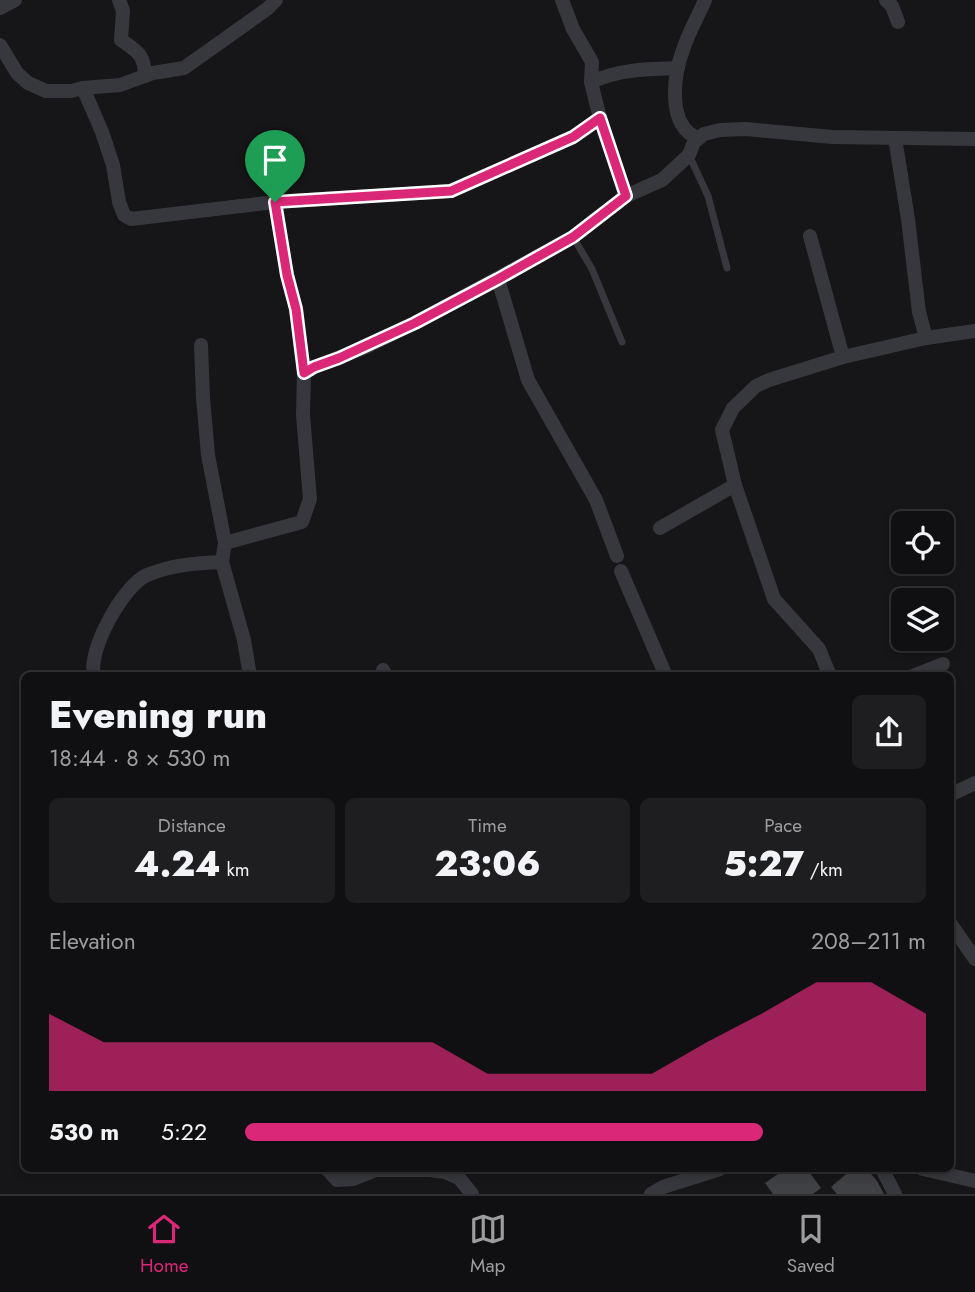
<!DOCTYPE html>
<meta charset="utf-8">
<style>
:root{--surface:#101012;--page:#1e1e20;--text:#f1f3f6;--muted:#9c9d9f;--line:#303032;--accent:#db2777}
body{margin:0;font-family:Jost,sans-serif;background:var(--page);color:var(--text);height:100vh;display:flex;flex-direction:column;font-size:26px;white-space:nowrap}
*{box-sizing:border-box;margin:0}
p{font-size:23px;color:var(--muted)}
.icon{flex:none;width:38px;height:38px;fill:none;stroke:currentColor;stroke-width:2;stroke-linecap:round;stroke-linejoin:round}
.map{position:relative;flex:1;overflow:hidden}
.details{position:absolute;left:21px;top:672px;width:933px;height:500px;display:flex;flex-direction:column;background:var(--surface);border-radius:10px;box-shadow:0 4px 10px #0003,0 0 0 2px var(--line)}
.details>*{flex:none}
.fabs{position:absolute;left:891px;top:511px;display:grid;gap:14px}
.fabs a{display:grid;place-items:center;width:63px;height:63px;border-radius:10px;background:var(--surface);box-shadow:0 4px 10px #0003,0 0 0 2px var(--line);font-size:35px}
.pin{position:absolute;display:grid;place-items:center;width:60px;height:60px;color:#fff;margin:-72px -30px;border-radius:50% 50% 50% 0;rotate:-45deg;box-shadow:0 0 7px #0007}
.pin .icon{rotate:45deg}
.round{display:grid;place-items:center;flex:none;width:74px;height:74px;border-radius:10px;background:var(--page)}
.headline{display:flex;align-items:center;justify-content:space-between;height:119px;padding:0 28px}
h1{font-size:38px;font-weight:800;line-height:52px}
.figures{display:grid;grid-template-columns:repeat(3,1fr);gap:10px;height:119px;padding:7px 28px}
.figures div{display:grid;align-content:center;border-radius:10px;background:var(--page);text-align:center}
.figures b{font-size:35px;font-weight:800}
.figures small{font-size:19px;font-weight:400}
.figures p{font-size:19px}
.chart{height:196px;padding:14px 28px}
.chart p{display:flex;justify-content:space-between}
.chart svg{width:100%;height:126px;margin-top:7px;fill:var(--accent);opacity:.7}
ul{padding:0 28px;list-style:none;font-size:23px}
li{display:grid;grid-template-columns:112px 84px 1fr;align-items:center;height:52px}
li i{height:18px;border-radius:9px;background:var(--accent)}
.dock{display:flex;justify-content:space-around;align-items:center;height:98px;border-top:2px solid var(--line);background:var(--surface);font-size:19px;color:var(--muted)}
.dock a{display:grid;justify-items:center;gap:4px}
.dock .current{color:var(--accent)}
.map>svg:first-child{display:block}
</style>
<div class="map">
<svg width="975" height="1194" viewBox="0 0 975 1194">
<rect width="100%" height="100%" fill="#161618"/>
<g fill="#404145">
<polygon points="785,1169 807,1169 821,1188 813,1194 773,1194 765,1183"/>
<polygon points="852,1169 867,1169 877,1181 884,1194 837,1194 831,1187"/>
</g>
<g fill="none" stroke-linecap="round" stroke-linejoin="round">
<g stroke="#37383d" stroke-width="7">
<polyline points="689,155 708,196 727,268"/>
<polyline points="573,237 592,269 622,342"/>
</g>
<g stroke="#37383d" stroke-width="14">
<path d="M 119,0 L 123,11 L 121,40 C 137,51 145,55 145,76"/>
<polyline points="562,0 573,29 592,62 591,82 600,118 626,196"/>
<polyline points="886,0 892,6 898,22"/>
<polyline points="0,8 15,0"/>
<polyline points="0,45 17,73 28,83 46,91 71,91 83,88 120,85 153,73 184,68 267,9 276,0"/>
<path d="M 591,82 C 620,69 647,69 678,68"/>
<polyline points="83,88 102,132 113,165 119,202 124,215 131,219 275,202 451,191 573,137 600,118"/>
<path d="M 698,138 C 666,126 674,74 683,50 C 688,33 698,17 705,0"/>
<polyline points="810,236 843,357"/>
<polyline points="498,279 528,380 596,500 617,556"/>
<polyline points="926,338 975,331"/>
<polyline points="201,345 203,398 208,455 225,543 222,562 244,640 250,676"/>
<polyline points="304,373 314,367 366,347 415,323 573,237 626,196 662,180 689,155 694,142 704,134 720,130 746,129 832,137 975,139"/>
<polyline points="735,485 774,599 819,649 830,676"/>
<polyline points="660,528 735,485 722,430 733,408 756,386 769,380 843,357 926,338 919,312 908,219 895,138"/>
<polyline points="225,543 302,522 310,499 303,415 304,373 296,308 287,275 275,202"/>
<polyline points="621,571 666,676"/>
<polyline points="383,670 386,676"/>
<path d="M 94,676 C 87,650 124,585 147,575 C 171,565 196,563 222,562"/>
<polyline points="913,676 943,664"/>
<polyline points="950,795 975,783"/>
<polyline points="950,923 975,959"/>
<polyline points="327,1169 337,1180 353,1179 376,1170 430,1170 445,1172 459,1178 472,1194"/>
<polyline points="882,1169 895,1194"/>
<polyline points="923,1169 975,1181"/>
<polyline points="651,1194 663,1187 720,1169"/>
</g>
</g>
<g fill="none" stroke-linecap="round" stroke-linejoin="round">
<defs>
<polygon id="route" points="600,118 626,196 573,237 498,279 415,323 339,358 314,367 304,373 296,309 287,275 275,202 451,191 573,137"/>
</defs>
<use href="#route" stroke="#fff" stroke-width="14"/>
<use href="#route" stroke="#db2777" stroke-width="9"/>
</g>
</svg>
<div class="fabs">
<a><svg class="icon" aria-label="locate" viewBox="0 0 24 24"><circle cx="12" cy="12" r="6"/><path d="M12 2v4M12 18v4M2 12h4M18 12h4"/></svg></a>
<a><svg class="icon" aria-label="layers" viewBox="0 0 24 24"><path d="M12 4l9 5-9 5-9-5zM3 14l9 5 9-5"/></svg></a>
</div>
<div class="pin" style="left:275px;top:202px;background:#1e9e55"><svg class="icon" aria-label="arrive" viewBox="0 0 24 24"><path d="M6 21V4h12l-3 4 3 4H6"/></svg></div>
<section class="details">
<div class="headline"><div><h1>Evening run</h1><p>18:44 · 8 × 530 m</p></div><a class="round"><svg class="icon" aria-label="share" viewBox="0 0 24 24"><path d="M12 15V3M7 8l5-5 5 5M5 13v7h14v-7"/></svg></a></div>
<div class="figures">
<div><p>Distance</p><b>4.24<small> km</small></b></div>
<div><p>Time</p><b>23:06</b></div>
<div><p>Pace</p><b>5:27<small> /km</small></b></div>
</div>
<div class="chart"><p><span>Elevation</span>208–211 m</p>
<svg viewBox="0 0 160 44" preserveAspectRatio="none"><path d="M0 44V17L10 27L20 27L30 27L40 27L50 27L60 27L70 27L80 38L90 38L100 38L110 38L120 27L130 17L140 6L150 6L160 17V44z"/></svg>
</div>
<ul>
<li><b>530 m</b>5:22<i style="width:76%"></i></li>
</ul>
</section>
</div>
<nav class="dock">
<a class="current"><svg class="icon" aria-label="home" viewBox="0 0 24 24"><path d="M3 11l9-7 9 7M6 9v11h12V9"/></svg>Home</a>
<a><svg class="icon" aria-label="map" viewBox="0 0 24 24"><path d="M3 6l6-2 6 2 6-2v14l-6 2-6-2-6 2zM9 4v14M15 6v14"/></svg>Map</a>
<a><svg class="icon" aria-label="saved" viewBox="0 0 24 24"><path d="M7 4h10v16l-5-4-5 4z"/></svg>Saved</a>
</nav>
